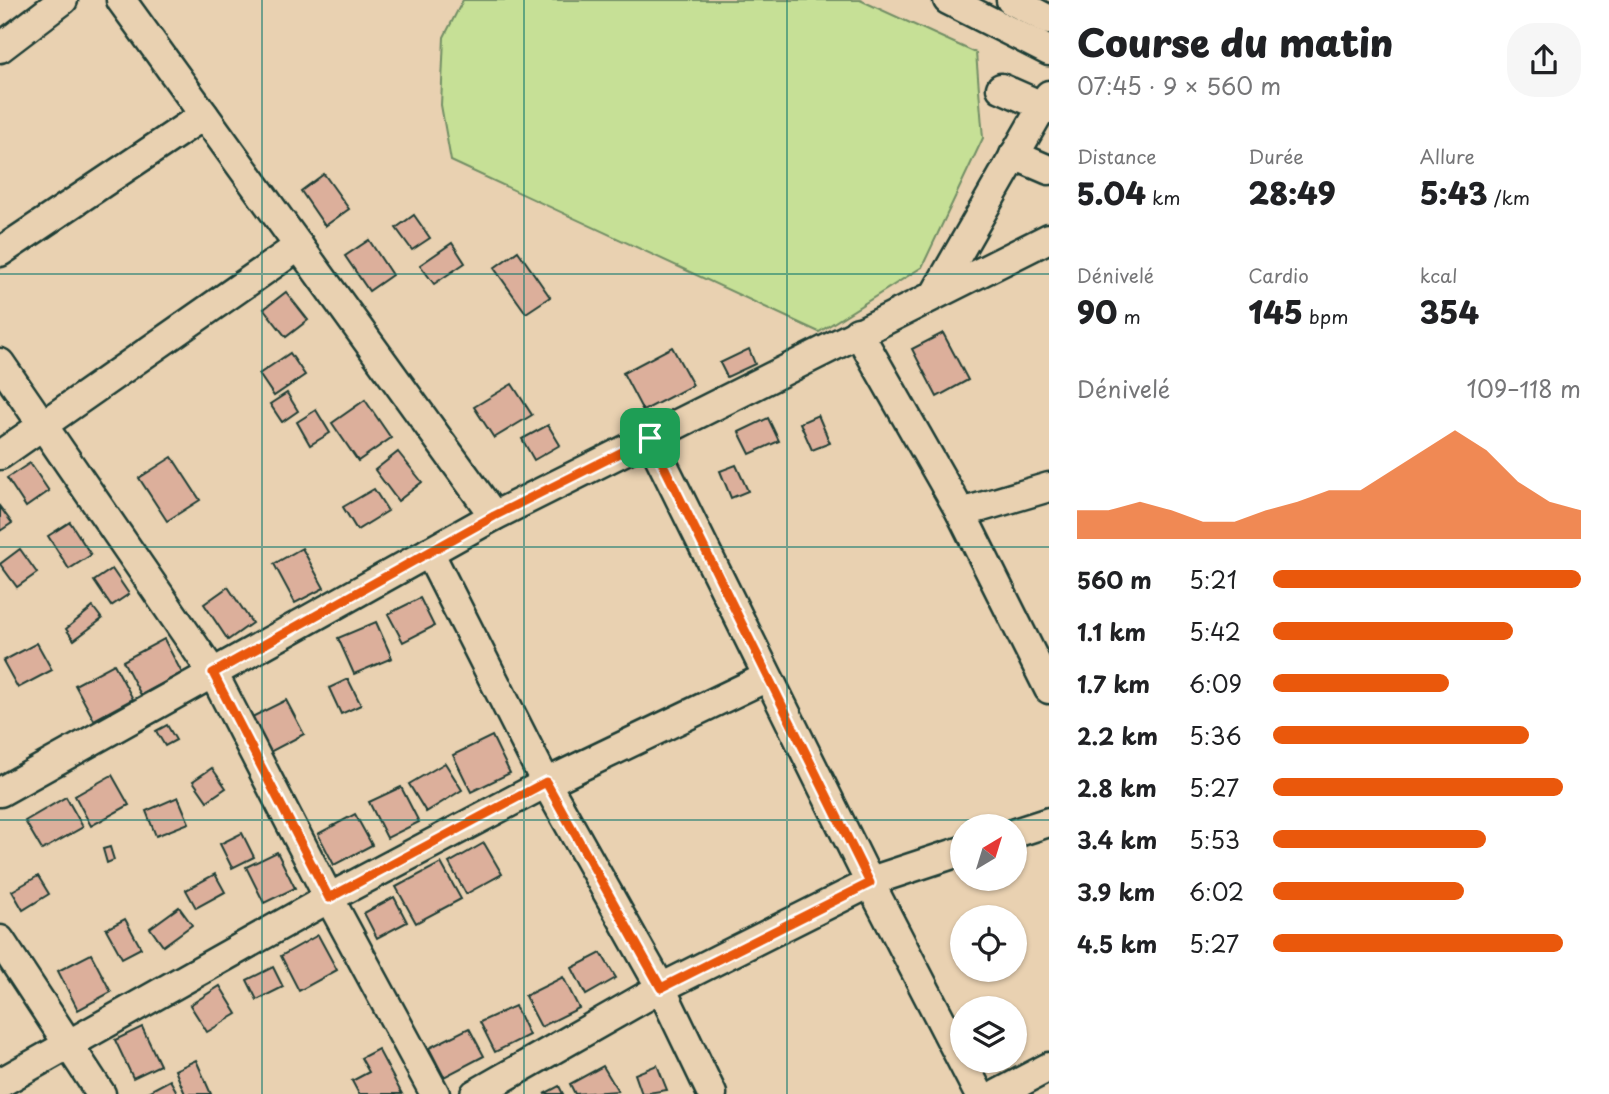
<!DOCTYPE html>
<html lang="fr">
<meta charset="utf-8">
<style>
:root{--surface:#fff;--page:#f6f6f6;--text:#202124;--muted:#757577;--accent:#ea580c}
body{margin:0;font-family:"Playpen Sans",sans-serif;background:var(--page);color:var(--text);height:100vh;display:flex;flex-direction:column;font-size:26px;white-space:nowrap}
*{box-sizing:border-box;margin:0}
p{font-size:23px;color:var(--muted)}
.icon{flex:none;width:38px;height:38px;fill:none;stroke:currentColor;stroke-width:2;stroke-linecap:round;stroke-linejoin:round}
.map{position:relative;flex:1;overflow:hidden}
.sheet{display:flex;flex-direction:column;background:var(--surface);width:560px}
.sheet>*{flex:none}
.needle{width:46px;rotate:38deg}
.controls{position:absolute;left:950px;top:814px;display:grid;gap:14px}
.controls a{display:grid;place-items:center;width:77px;height:77px;border-radius:50%;background:var(--surface);box-shadow:0 2px 5px #0004;font-size:35px}
.pin{position:absolute;display:grid;place-items:center;width:60px;height:60px;color:#fff;margin:-30px;border-radius:14px;box-shadow:0 4px 10px #0006}
.round{display:grid;place-items:center;flex:none;width:74px;height:74px;border-radius:28px;background:var(--page)}
.headline{display:flex;align-items:center;justify-content:space-between;height:119px;padding:0 28px}
h1{font-size:38px;font-weight:800;line-height:52px}
.figures{display:grid;grid-template-columns:repeat(3,1fr);gap:10px;height:119px;padding:7px 28px}
.figures div{display:grid;align-content:center}
.figures b{font-size:30px;font-weight:800}
.figures small{font-size:19px;font-weight:400}
.figures p{font-size:19px}
.chart{height:196px;padding:14px 28px}
.chart p{display:flex;justify-content:space-between}
.chart svg{width:100%;height:126px;margin-top:7px;fill:var(--accent);opacity:.7}
ul{padding:0 28px;list-style:none;font-size:23px}
li{display:grid;grid-template-columns:112px 84px 1fr;align-items:center;height:52px}
li i{height:18px;border-radius:9px;background:var(--accent)}
main{display:flex;flex:1;min-height:0}
.map>svg:first-child{display:block}
</style>
<main>
<div class="map">
<svg width="1049" height="1094" viewBox="0 0 1049 1094">
<rect width="100%" height="100%" fill="#e9d1b1"/>
<filter id="ink" filterUnits="userSpaceOnUse"><feTurbulence type="fractalNoise" baseFrequency=".0143" numOctaves="2"/><feDisplacementMap in="SourceGraphic" scale="14" xChannelSelector="R" yChannelSelector="G"/><feConvolveMatrix kernelMatrix="1 2 1 2 8 2 1 2 1" color-interpolation-filters="sRGB"/></filter>
<g filter="url(#ink)">
<polygon fill="#c6e096" stroke="#728e65" stroke-width="2" points="463,0 860,0 976,53 983,138 922,267 819,332 451,161 441,105 444,37"/>
<g fill="#dcaf9b" stroke="#1f3d34" stroke-width="2">
<polygon points="324,174 349,209 325,226 301,191"/>
<polygon points="414,215 430,238 412,250 396,228"/>
<polygon points="369,240 392,275 369,291 345,256"/>
<polygon points="452,243 465,263 434,284 420,265"/>
<polygon points="518,251 550,297 526,313 494,268"/>
<polygon points="286,292 308,320 286,337 264,309"/>
<polygon points="943,333 968,380 937,397 912,349"/>
<polygon points="672,347 693,385 643,411 623,373"/>
<polygon points="749,349 755,364 727,377 720,363"/>
<polygon points="290,353 305,375 274,396 259,374"/>
<polygon points="512,384 532,415 494,438 474,407"/>
<polygon points="287,393 298,411 282,422 270,404"/>
<polygon points="365,400 391,438 358,461 332,423"/>
<polygon points="316,410 330,433 310,445 297,422"/>
<polygon points="818,415 830,443 812,450 800,423"/>
<polygon points="768,418 779,441 750,454 739,432"/>
<polygon points="548,425 560,445 534,460 522,439"/>
<polygon points="398,452 422,482 398,501 375,470"/>
<polygon points="172,457 200,500 167,521 139,478"/>
<polygon points="30,463 49,491 26,507 7,478"/>
<polygon points="736,465 748,491 731,498 720,471"/>
<polygon points="374,489 388,511 357,530 343,507"/>
<polygon points="0,507 12,523 0,531"/>
<polygon points="70,522 91,555 69,569 48,536"/>
<polygon points="302,548 324,588 295,603 274,564"/>
<polygon points="20,549 37,573 17,587 0,564"/>
<polygon points="112,569 129,594 111,606 94,581"/>
<polygon points="228,587 252,623 228,640 204,604"/>
<polygon points="420,598 434,626 403,642 388,614"/>
<polygon points="93,607 102,619 74,640 66,629"/>
<polygon points="376,622 392,658 354,674 338,638"/>
<polygon points="164,639 182,673 141,695 123,661"/>
<polygon points="37,643 52,670 18,688 3,661"/>
<polygon points="114,664 133,699 94,720 75,685"/>
<polygon points="348,679 361,705 341,714 329,688"/>
<polygon points="286,700 304,734 270,752 252,717"/>
<polygon points="167,725 176,740 165,746 156,731"/>
<polygon points="492,736 510,773 471,792 453,755"/>
<polygon points="445,763 462,790 426,812 409,784"/>
<polygon points="212,768 226,788 207,801 193,781"/>
<polygon points="112,775 129,805 91,826 75,796"/>
<polygon points="401,787 419,822 387,838 369,802"/>
<polygon points="66,797 83,827 42,850 25,821"/>
<polygon points="178,797 189,823 156,836 146,811"/>
<polygon points="355,814 372,845 334,865 318,834"/>
<polygon points="242,833 254,857 232,868 220,844"/>
<polygon points="484,843 502,874 466,894 449,863"/>
<polygon points="110,847 114,860 107,863 103,849"/>
<polygon points="277,852 295,888 264,903 246,867"/>
<polygon points="441,863 461,899 416,923 396,887"/>
<polygon points="215,874 225,892 196,908 186,890"/>
<polygon points="38,876 49,894 23,910 12,891"/>
<polygon points="394,897 407,922 377,938 364,913"/>
<polygon points="179,907 192,925 163,946 150,928"/>
<polygon points="125,919 141,948 122,958 106,929"/>
<polygon points="318,935 337,970 299,991 281,956"/>
<polygon points="601,953 616,978 586,995 572,968"/>
<polygon points="91,954 111,992 78,1010 58,971"/>
<polygon points="273,967 283,987 257,1000 247,980"/>
<polygon points="563,977 579,1008 541,1027 525,996"/>
<polygon points="220,986 237,1014 207,1032 190,1005"/>
<polygon points="515,1006 529,1035 495,1052 480,1022"/>
<polygon points="142,1027 160,1065 133,1078 115,1040"/>
<polygon points="469,1028 484,1056 444,1077 429,1048"/>
<polygon points="378,1049 402,1094 359,1094 352,1081 369,1072 361,1058"/>
<polygon points="196,1060 211,1094 185,1094 175,1070"/>
<polygon points="657,1065 667,1090 642,1094 635,1074"/>
<polygon points="603,1066 618,1091 575,1094 570,1084"/>
<polygon points="170,1080 178,1094 144,1094"/>
<polygon points="559,1086 563,1094 544,1094"/>
</g>
<g fill="none" stroke-linecap="round" stroke-linejoin="round">
<defs>
<g id="minor">
<polyline points="121,0 494,516"/>
<polyline points="948,0 1049,51"/>
<polyline points="1011,0 1049,20"/>
<polyline points="0,48 63,0"/>
<polyline points="1001,88 1049,109"/>
<polyline points="1014,155 1049,170"/>
<polyline points="0,252 204,115"/>
<polyline points="935,294 1049,95"/>
<polyline points="858,332 961,513 1049,689"/>
<polyline points="0,363 213,673 329,898 435,1094"/>
<polyline points="650,438 870,883 979,1094"/>
<polyline points="0,455 299,246"/>
<polyline points="961,513 1049,487"/>
<polyline points="429,552 546,783 661,988 712,1094"/>
<polyline points="0,792 494,516 1049,238"/>
<polyline points="1015,833 1049,822"/>
<polyline points="0,940 101,1094"/>
<polyline points="0,1083 329,898 546,783 767,677"/>
<polyline points="475,1094 661,988 880,878 962,851"/>
<polyline points="998,1094 1049,1067"/>
</g>
</defs>
<use href="#minor" stroke="#1f3d34" stroke-width="33"/>
<use href="#minor" stroke="#e9d1b1" stroke-width="28"/>
</g>
</g>
<g fill="none" stroke-linecap="round" stroke-linejoin="round" filter="url(#ink)">
<defs>
<polygon id="route" points="650,438 870,883 661,988 546,782 329,898 213,673 494,516"/>
</defs>
<use href="#route" stroke="#fff" stroke-width="14"/>
<use href="#route" stroke="#ea580c" stroke-width="9"/>
</g>
<path fill="none" stroke="#0f766e" stroke-width="2" stroke-opacity="0.55" d="M 262,0 L 262,1094M 524,0 L 524,1094M 787,0 L 787,1094M 0,274 L 1049,274M 0,547 L 1049,547M 0,820 L 1049,820"/>
</svg>
<div class="controls">
<a><svg class="needle" viewBox="-14 -14 28 28"><path d="M0-13l5 13h-10z" fill="#e53935"/><path d="M0 13l5-13h-10z" fill="#757577"/></svg></a>
<a><svg class="icon" aria-label="locate" viewBox="0 0 24 24"><circle cx="12" cy="12" r="6"/><path d="M12 2v4M12 18v4M2 12h4M18 12h4"/></svg></a>
<a><svg class="icon" aria-label="layers" viewBox="0 0 24 24"><path d="M12 4l9 5-9 5-9-5zM3 14l9 5 9-5"/></svg></a>
</div>
<div class="pin" style="left:650px;top:438px;background:#1e9e55"><svg class="icon" aria-label="arrive" viewBox="0 0 24 24"><path d="M6 21V4h12l-3 4 3 4H6"/></svg></div>
</div>
<section class="sheet">
<div class="headline"><div><h1>Course du matin</h1><p>07:45 · 9 × 560 m</p></div><a class="round"><svg class="icon" aria-label="share" viewBox="0 0 24 24"><path d="M12 15V3M7 8l5-5 5 5M5 13v7h14v-7"/></svg></a></div>
<div class="figures">
<div><p>Distance</p><b>5.04<small> km</small></b></div>
<div><p>Durée</p><b>28:49</b></div>
<div><p>Allure</p><b>5:43<small> /km</small></b></div>
</div>
<div class="figures">
<div><p>Dénivelé</p><b>90<small> m</small></b></div>
<div><p>Cardio</p><b>145<small> bpm</small></b></div>
<div><p>kcal</p><b>354</b></div>
</div>
<div class="chart"><p><span>Dénivelé</span>109–118 m</p>
<svg viewBox="0 0 160 44" preserveAspectRatio="none"><path d="M0 44V34L10 34L20 31L30 34L40 38L50 38L60 34L70 31L80 27L90 27L100 20L110 13L120 6L130 13L140 24L150 31L160 34V44z"/></svg>
</div>
<ul>
<li><b>560 m</b>5:21<i style="width:100%"></i></li>
<li><b>1.1 km</b>5:42<i style="width:78%"></i></li>
<li><b>1.7 km</b>6:09<i style="width:57%"></i></li>
<li><b>2.2 km</b>5:36<i style="width:83%"></i></li>
<li><b>2.8 km</b>5:27<i style="width:94%"></i></li>
<li><b>3.4 km</b>5:53<i style="width:69%"></i></li>
<li><b>3.9 km</b>6:02<i style="width:62%"></i></li>
<li><b>4.5 km</b>5:27<i style="width:94%"></i></li>
</ul>
</section>
</main>
